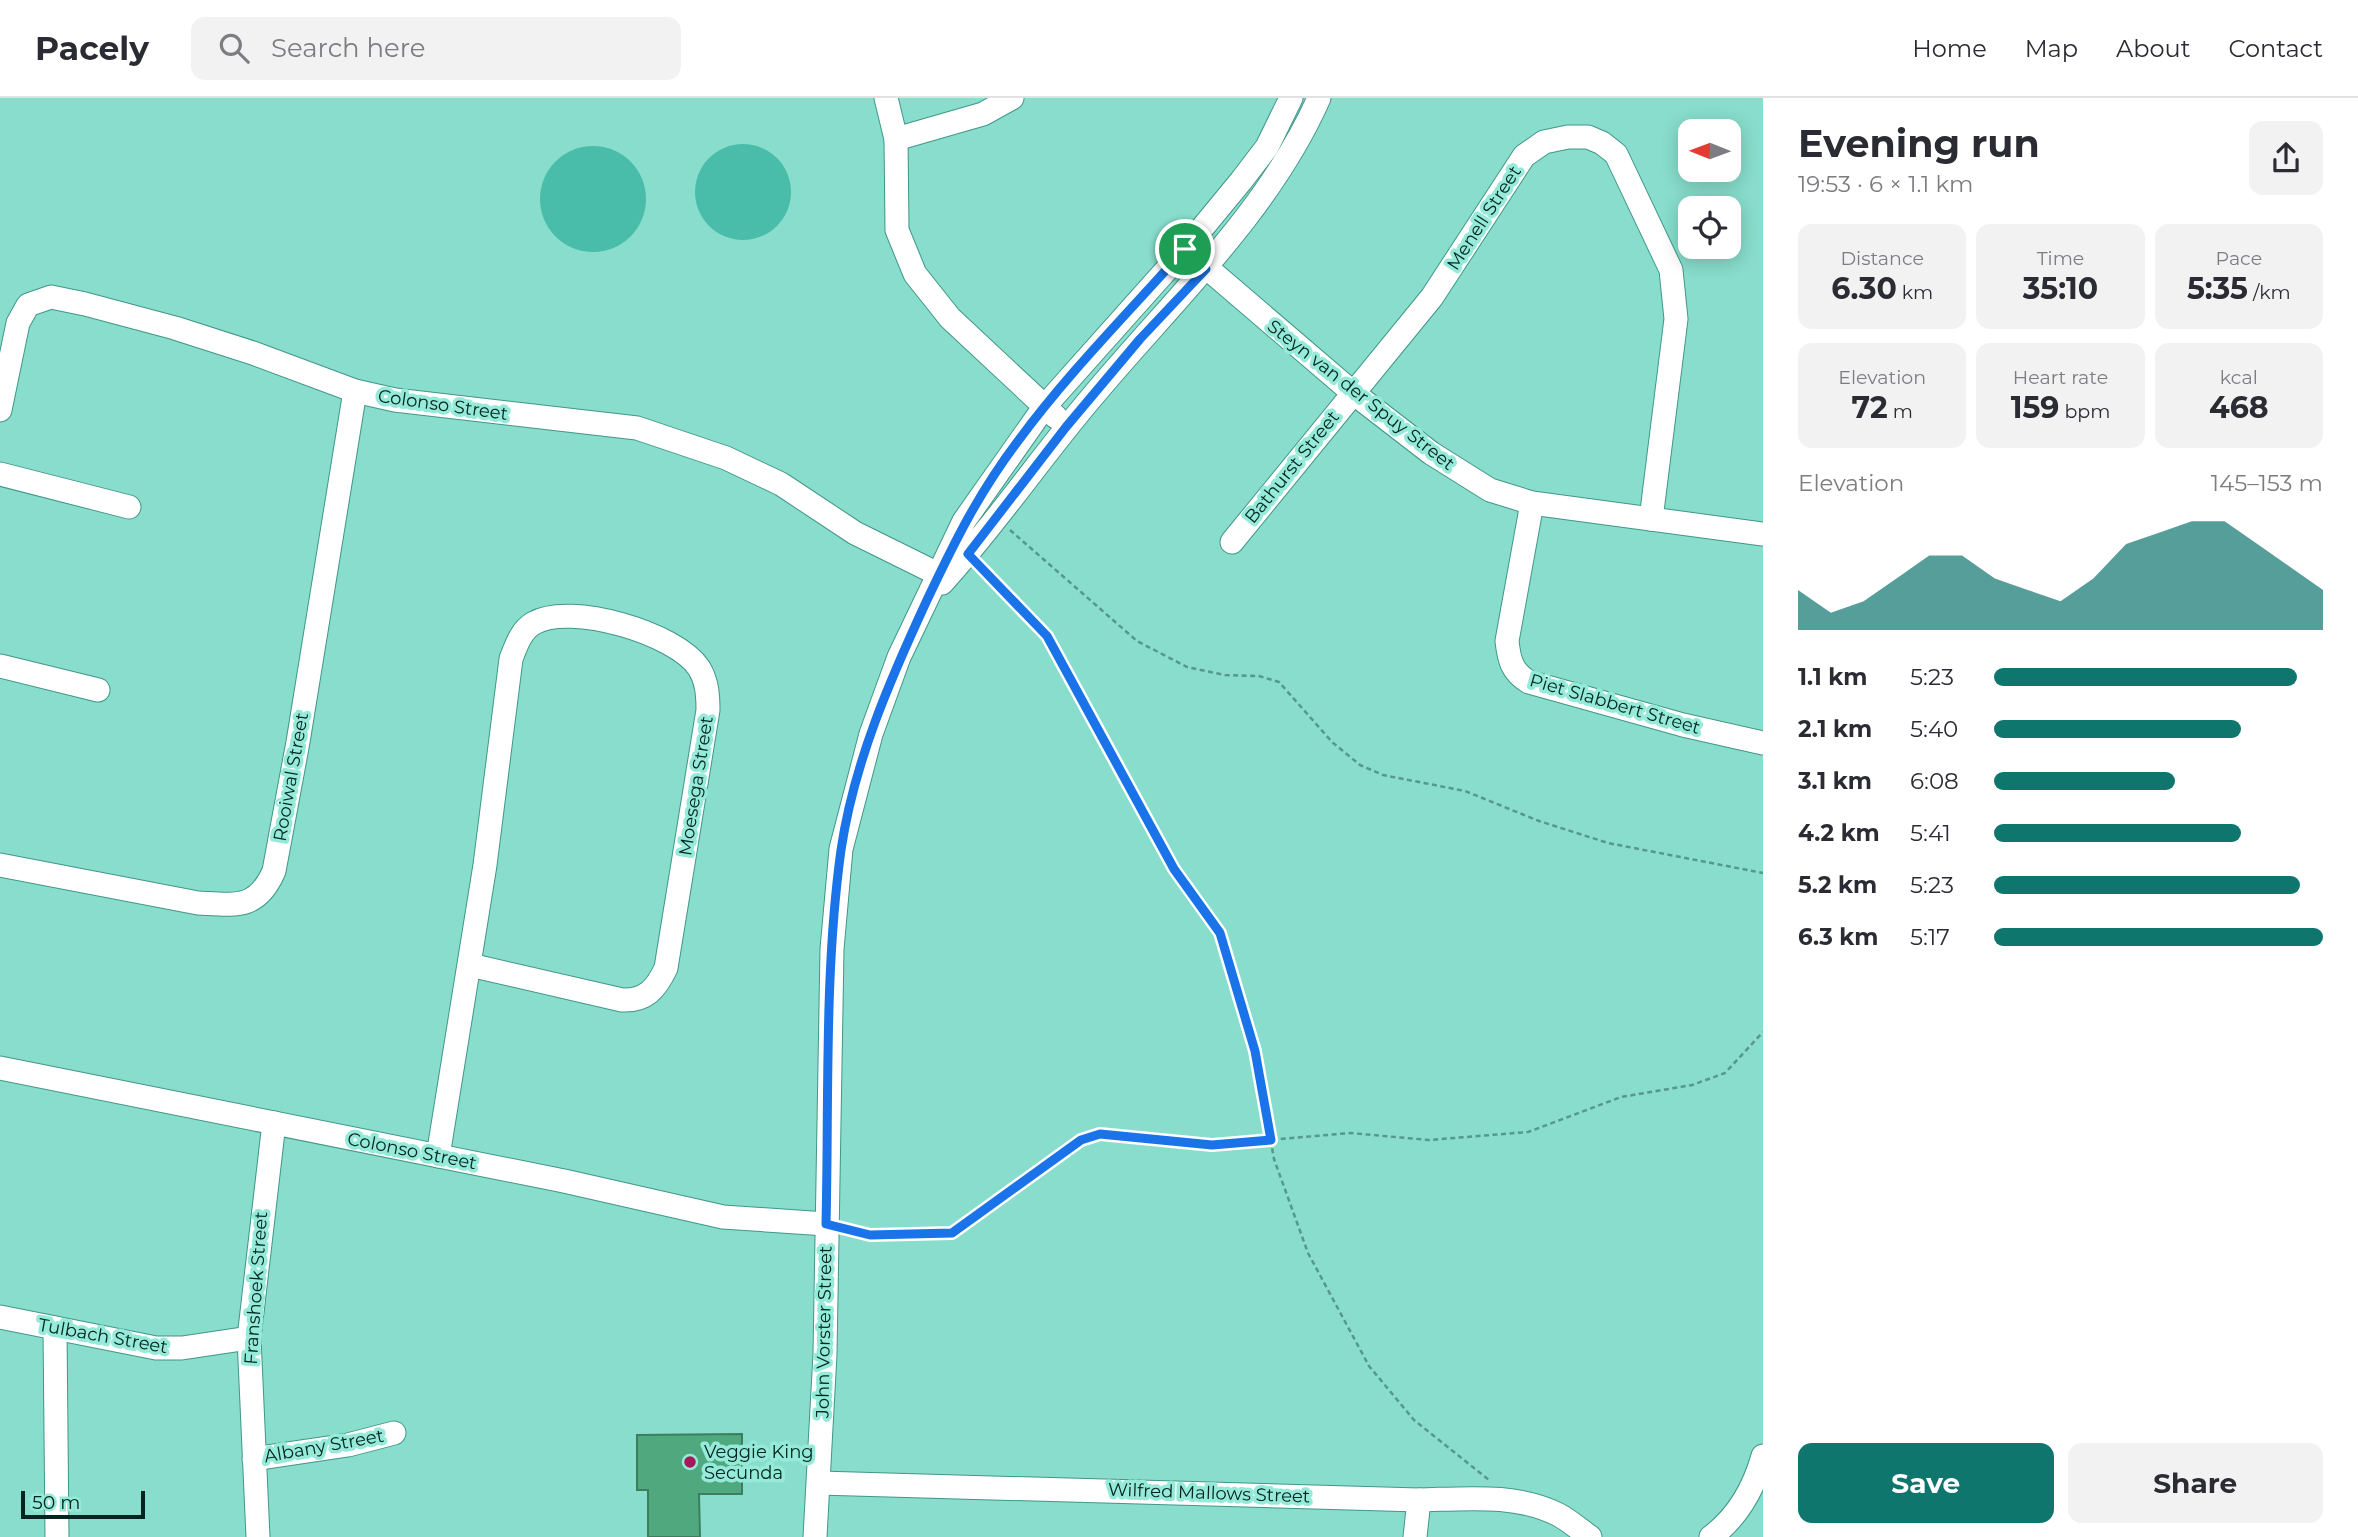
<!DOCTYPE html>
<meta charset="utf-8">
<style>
:root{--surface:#fff;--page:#f2f2f3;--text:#2b2b33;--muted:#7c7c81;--line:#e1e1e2;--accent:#0f766e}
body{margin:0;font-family:Montserrat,sans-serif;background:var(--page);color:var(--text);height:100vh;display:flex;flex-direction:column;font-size:26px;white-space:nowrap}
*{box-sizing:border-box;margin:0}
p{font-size:23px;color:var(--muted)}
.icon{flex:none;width:38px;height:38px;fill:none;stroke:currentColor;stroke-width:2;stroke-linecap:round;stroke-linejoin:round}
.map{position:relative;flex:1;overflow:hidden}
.sheet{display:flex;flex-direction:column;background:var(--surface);width:595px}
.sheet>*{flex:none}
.needle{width:46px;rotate:271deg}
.tools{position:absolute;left:1678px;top:21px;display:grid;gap:14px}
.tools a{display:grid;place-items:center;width:63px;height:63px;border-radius:14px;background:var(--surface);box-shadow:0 4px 18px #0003;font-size:35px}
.scale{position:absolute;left:21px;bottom:18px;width:124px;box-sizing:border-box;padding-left:7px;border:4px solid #00241f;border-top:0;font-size:19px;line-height:24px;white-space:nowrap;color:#00241f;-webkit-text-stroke:5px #95ead9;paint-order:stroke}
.pin{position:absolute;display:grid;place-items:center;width:60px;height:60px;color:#fff;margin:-30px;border:4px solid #fff;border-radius:50%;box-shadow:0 2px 7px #0007}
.round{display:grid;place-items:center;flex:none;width:74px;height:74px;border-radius:14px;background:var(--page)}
.head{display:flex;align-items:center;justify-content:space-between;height:119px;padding:0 35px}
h1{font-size:38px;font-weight:700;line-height:52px}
.figures{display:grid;grid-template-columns:repeat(3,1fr);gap:10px;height:119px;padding:7px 35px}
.figures div{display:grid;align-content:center;border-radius:14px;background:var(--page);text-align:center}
.figures b{font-size:30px;font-weight:700}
.figures small{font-size:19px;font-weight:400}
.figures p{font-size:19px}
.chart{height:196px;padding:14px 35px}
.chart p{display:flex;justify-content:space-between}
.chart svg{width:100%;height:126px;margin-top:7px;fill:var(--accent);opacity:.7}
.cta{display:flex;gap:14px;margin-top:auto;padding:14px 35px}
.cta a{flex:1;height:80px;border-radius:14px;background:var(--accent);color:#fff;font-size:28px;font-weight:700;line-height:80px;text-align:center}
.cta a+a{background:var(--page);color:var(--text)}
ul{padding:0 35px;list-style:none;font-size:23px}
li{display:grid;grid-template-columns:112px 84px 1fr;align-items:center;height:52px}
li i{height:18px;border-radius:9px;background:var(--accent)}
header{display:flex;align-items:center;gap:42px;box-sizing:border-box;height:98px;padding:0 35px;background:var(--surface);border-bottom:2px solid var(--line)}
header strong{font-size:33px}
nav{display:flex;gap:38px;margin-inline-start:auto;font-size:24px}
.search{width:490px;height:63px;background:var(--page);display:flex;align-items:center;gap:18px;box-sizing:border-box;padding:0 24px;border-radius:14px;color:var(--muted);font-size:26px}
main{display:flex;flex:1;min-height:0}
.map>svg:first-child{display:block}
</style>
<header>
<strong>Pacely</strong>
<div class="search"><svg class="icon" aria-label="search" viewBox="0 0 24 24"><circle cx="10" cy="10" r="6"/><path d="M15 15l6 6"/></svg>Search here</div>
<nav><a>Home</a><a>Map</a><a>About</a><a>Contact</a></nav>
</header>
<main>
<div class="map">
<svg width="1763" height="1439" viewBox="0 0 1763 1439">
<rect width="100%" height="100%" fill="#8dc"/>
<g fill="#49bdaa">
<circle cx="743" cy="94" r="48"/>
<circle cx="593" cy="101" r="53"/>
</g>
<polygon fill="#50a97e" stroke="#3c7e5e" stroke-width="2" points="742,1336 742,1396 699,1396 700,1439 648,1439 648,1392 637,1392 637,1337"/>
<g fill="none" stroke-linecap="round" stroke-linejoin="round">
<defs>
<g id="minor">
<polyline points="886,0 896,41 897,132 915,176 950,220 1056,319"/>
<polyline points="896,41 983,16 1012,0"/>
<polyline points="1185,151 1352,294 1431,355 1490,392 1532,405 1763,436"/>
<polyline points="0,312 18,225 28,207 51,199 85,206 175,230 253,255 355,293 395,302 637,330 726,360 781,386 855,435 946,480"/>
<polyline points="0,376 129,409"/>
<path d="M 1532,405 L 1507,543 C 1509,562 1512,574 1529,584 L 1683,627 L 1763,645"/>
<polyline points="1232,444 1432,199 1524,58 1544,44 1568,39 1588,39 1602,45 1616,56 1671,172 1676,221 1651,421"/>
<path d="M 942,485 C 996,426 1040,360 1092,299 C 1171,204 1268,115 1319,0"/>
<polyline points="0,568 98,592"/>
<path d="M 0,767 L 198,805 C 236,807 257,812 274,773 L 298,644 L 355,293"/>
<polyline points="0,970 564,1083 723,1119 826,1126"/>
<path d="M 438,1058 L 485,767 L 511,561 C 516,548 521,532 534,525 C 570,504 676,535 699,570 C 707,583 708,597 708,612 L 666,870 C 656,891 646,903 622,902 L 470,867"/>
<polyline points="0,1219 156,1250 182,1250 249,1240"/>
<polyline points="55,1230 57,1439"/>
<polyline points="254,1361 348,1347 394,1335"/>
<path d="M 819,1385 L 1419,1402 C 1464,1401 1517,1395 1559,1417 C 1570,1423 1580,1432 1590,1439"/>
<polyline points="258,1439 249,1240 274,1025"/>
<polyline points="815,1439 825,1256 832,851 841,751 871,636 899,559 964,423 1045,308 1185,151 1241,83 1267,49 1291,0"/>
<polyline points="1415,1439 1419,1402"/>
<path d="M 1711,1439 C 1739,1418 1754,1390 1763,1358"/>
</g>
</defs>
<use href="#minor" stroke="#409788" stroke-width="25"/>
<g stroke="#56988c" stroke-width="2.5" stroke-dasharray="5 3.5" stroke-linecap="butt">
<polyline points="1010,432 1137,543 1187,569 1225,577 1259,578 1279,584 1332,644 1360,667 1383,677 1465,693 1539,723 1608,745 1763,775"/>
<polyline points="980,468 1047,538 1174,771 1220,835 1255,953 1274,1061 1308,1155 1369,1268 1414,1322 1489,1382"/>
<polyline points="846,1131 870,1137 952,1135 1081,1042 1100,1036 1129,1036 1212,1047 1350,1035 1429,1042 1528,1034 1621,999 1692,987 1725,975 1763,934"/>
</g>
<use href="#minor" stroke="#fff" stroke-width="23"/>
</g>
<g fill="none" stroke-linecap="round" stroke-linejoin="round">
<defs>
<path id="route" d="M 1185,151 L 1206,171 L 1140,241 L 1066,329 L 968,456 L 1047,538 L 1174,771 L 1220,835 L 1255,953 L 1271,1042 L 1212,1047 L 1100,1036 L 1081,1042 L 952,1135 L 870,1137 L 826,1126 C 829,1002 824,875 841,752 C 854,664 890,582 927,502 C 955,443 978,396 1018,343 C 1068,275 1129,214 1185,151 Z"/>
</defs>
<use href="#route" stroke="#fff" stroke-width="14"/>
<use href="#route" stroke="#1a73e8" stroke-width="9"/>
</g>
<circle fill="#a61859" stroke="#95ead9" stroke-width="2.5" cx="690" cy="1364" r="7"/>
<g text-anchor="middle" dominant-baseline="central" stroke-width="7" stroke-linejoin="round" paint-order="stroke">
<g font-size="18" fill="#00241f" stroke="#95ead9">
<text transform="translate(1484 120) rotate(-57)">Menell Street</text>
<text transform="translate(1361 297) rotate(38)">Steyn van der Spuy Street</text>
<text transform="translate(443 307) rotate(8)">Colonso Street</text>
<text transform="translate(1292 369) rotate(-51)">Bathurst Street</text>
<text transform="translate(1615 606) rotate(16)">Piet Slabbert Street</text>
<text transform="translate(291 679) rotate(-80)">Rooiwal Street</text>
<text transform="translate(696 688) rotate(-81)">Moesega Street</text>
<text transform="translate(412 1053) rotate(11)">Colonso Street</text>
<text transform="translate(256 1190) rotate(-86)">Franshoek Street</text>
<text transform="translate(824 1234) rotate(-89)">John Vorster Street</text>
<text transform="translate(103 1238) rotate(10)">Tulbach Street</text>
<text transform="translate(324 1348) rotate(-10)">Albany Street</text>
<text transform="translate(1209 1395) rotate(2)">Wilfred Mallows Street</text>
</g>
<g font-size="18" fill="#00241f" stroke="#95ead9" text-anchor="start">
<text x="704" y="1354">Veggie King<tspan x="704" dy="21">Secunda</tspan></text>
</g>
</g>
</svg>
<div class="tools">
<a><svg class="needle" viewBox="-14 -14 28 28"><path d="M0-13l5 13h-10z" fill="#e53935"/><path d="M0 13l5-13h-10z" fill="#7c7c81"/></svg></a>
<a><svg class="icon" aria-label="locate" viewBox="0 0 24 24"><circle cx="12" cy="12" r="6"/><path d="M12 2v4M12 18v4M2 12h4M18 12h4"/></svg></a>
</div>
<div class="scale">50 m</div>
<div class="pin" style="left:1185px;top:151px;background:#1e9e55"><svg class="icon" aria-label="arrive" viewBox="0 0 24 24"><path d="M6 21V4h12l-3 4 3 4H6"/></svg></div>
</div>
<section class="sheet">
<div class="head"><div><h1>Evening run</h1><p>19:53 · 6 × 1.1 km</p></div><a class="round"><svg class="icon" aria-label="share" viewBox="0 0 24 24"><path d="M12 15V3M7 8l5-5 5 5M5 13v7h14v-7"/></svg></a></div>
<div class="figures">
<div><p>Distance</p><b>6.30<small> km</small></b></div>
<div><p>Time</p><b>35:10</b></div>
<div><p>Pace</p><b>5:35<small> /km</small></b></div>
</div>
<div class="figures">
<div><p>Elevation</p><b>72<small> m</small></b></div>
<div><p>Heart rate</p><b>159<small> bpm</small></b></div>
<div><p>kcal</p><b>468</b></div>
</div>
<div class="chart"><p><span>Elevation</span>145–153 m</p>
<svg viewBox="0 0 160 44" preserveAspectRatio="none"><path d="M0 44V30L10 38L20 34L30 26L40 18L50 18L60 26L70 30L80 34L90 26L100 14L110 10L120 6L130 6L140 14L150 22L160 30V44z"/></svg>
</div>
<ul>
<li><b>1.1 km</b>5:23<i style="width:92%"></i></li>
<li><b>2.1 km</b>5:40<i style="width:75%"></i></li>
<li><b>3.1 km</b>6:08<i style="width:55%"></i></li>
<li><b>4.2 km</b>5:41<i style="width:75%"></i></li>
<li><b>5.2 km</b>5:23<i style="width:93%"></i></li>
<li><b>6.3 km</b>5:17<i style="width:100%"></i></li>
</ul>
<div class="cta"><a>Save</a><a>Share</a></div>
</section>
</main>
